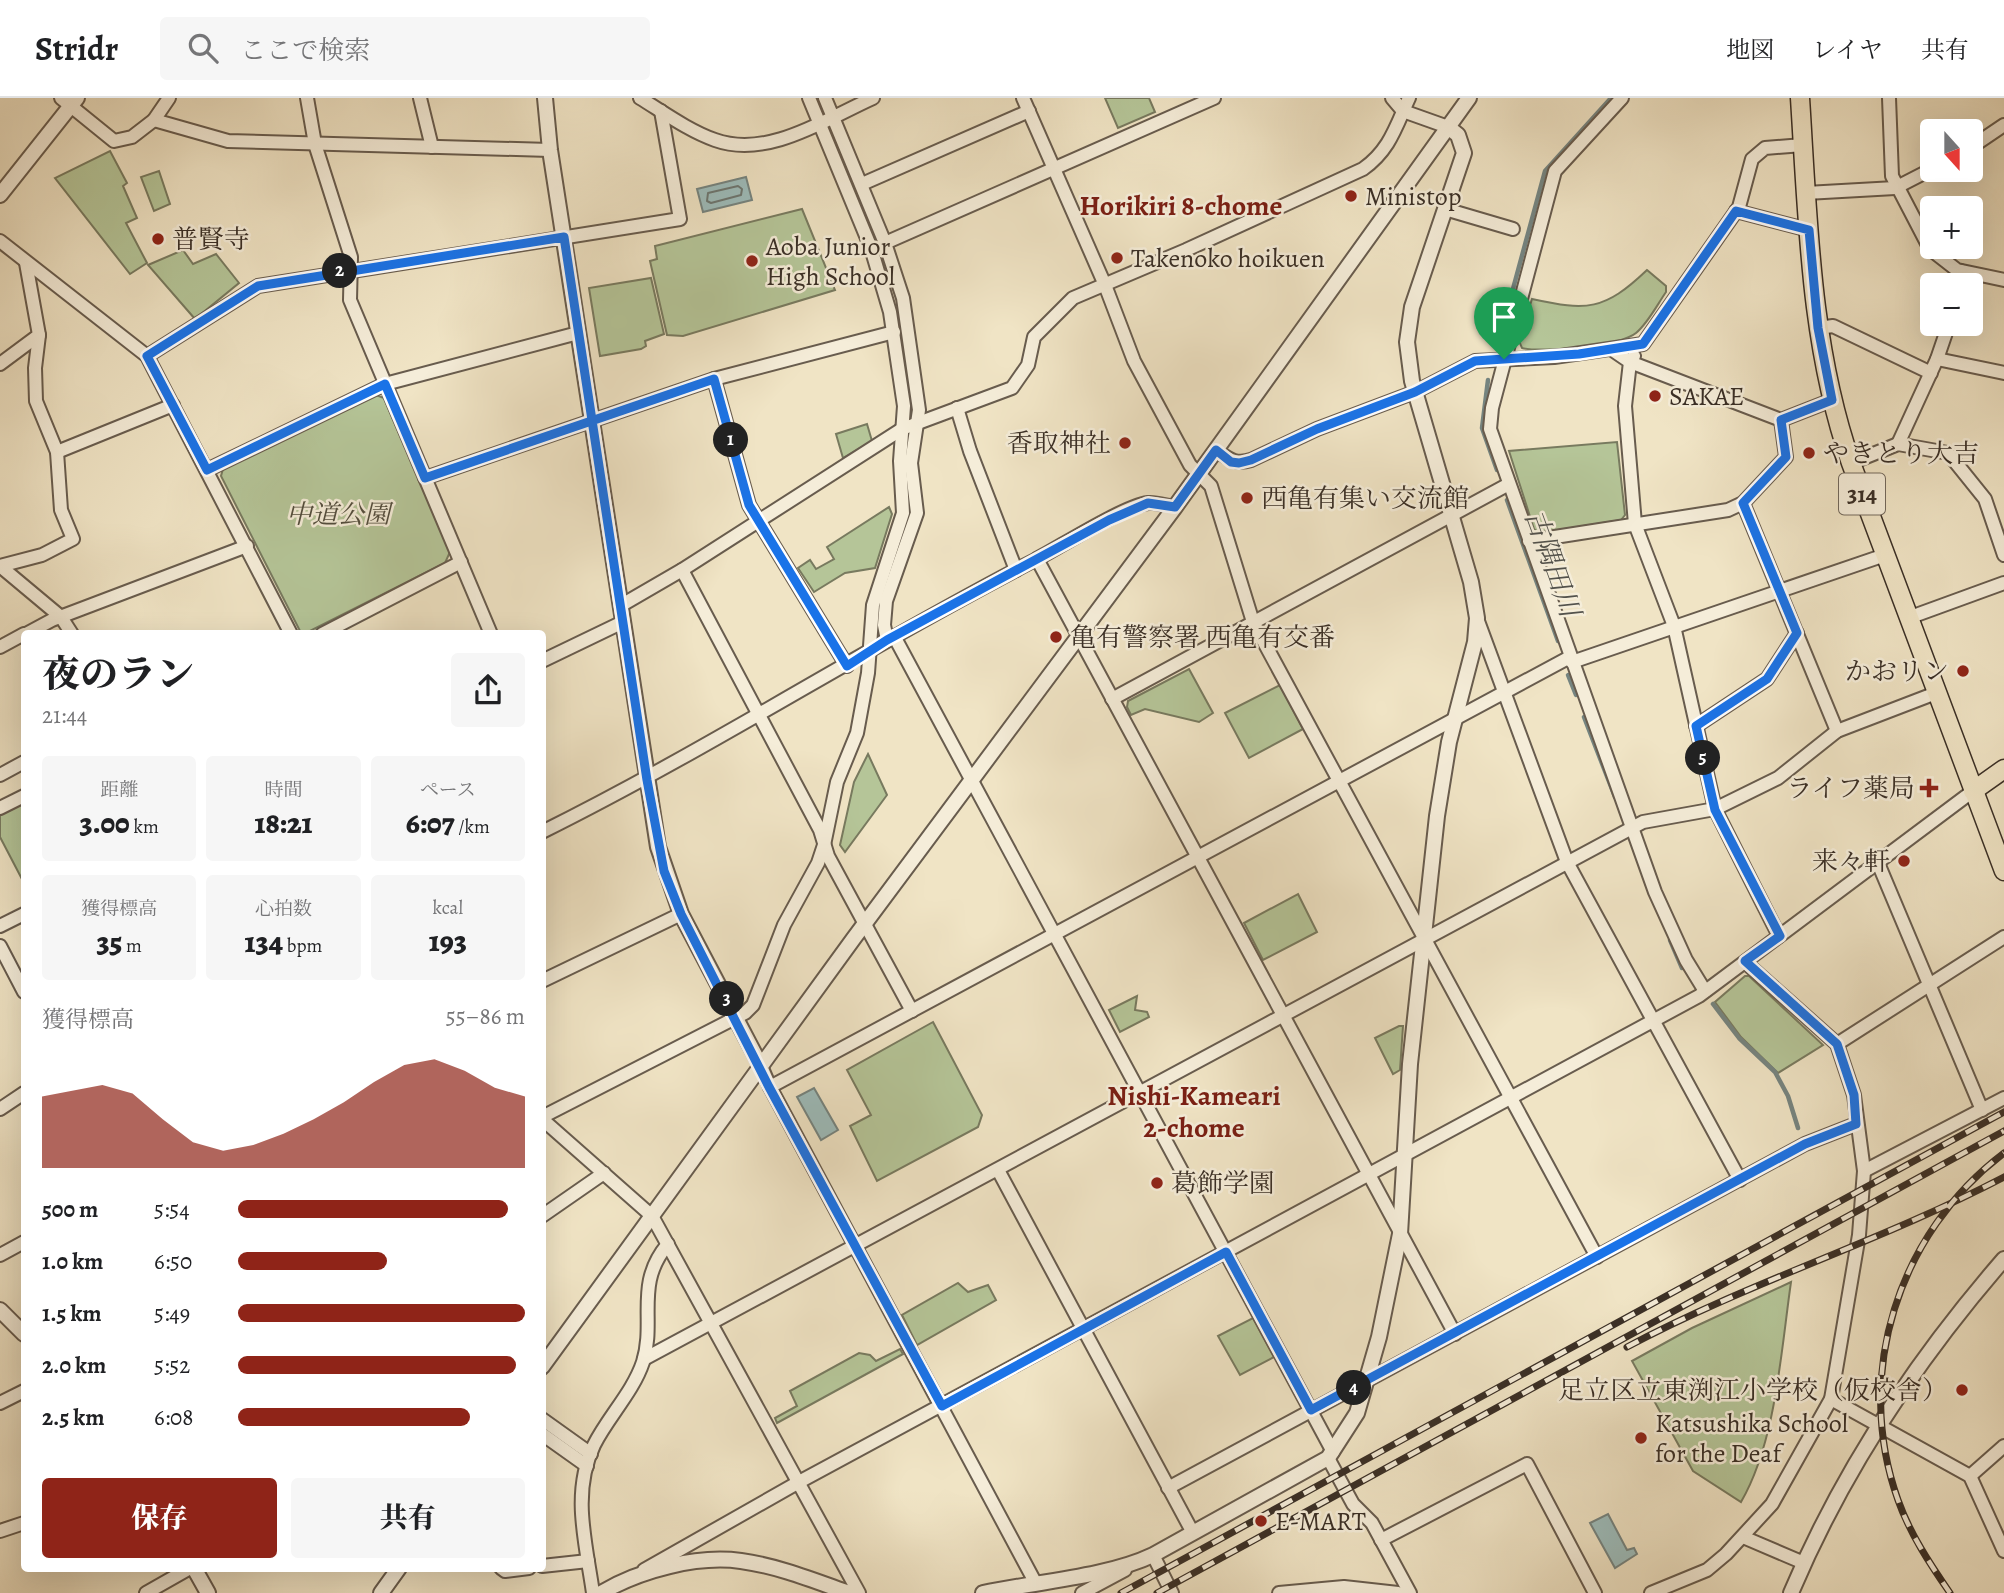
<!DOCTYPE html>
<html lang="ja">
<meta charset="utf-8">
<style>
:root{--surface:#fff;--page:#f6f6f6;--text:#202124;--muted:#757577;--line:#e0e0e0;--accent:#8f2418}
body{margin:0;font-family:Alegreya,"Noto Serif JP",serif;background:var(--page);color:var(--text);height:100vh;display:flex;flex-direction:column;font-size:26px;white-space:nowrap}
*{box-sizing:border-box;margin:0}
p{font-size:23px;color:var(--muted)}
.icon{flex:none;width:38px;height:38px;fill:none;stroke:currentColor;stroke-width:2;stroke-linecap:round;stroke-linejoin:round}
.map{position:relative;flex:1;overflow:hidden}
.details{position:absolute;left:21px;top:532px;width:525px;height:942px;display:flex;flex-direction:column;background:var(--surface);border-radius:7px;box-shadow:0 7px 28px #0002}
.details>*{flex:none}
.needle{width:46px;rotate:159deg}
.tools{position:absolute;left:1920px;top:21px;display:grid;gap:14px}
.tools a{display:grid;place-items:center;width:63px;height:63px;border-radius:7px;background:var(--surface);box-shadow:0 7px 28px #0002;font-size:35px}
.pin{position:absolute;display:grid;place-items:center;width:60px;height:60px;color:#fff;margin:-72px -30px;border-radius:50% 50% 50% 0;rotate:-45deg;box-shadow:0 0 7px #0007}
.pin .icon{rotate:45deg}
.km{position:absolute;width:35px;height:35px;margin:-18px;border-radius:50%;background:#222;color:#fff;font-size:19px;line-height:35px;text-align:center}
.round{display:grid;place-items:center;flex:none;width:74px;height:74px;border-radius:7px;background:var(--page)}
.head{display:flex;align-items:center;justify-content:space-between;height:119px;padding:0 21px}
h1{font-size:38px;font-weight:800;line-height:52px}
.metrics{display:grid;grid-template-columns:repeat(3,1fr);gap:10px;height:119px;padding:7px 21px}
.metrics div{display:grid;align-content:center;border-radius:7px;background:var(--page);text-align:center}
.metrics b{font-size:30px;font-weight:800}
.metrics small{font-size:19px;font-weight:400}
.metrics p{font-size:19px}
.chart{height:196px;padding:14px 21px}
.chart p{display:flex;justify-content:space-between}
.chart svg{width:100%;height:126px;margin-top:7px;fill:var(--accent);opacity:.7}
.primary-button{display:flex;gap:14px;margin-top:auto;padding:14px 21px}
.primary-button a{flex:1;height:80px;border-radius:7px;background:var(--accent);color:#fff;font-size:28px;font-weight:800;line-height:80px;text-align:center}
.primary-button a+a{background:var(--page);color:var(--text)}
ul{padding:0 21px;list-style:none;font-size:23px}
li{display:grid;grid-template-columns:112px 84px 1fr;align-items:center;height:52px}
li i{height:18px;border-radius:9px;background:var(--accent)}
header{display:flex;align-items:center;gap:42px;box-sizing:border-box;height:98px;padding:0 35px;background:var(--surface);border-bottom:2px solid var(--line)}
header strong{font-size:33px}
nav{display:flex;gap:38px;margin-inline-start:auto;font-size:24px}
.search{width:490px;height:63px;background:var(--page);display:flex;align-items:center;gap:18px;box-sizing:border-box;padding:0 24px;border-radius:7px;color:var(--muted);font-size:26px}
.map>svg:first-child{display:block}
</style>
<header>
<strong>Stridr</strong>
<div class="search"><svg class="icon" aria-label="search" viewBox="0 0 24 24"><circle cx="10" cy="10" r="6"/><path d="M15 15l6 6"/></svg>ここで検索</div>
<nav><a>地図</a><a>レイヤ</a><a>共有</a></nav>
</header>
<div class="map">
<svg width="2004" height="1495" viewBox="0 0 2004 1495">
<rect width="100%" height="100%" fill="#f0e4c5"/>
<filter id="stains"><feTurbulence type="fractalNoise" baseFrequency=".00286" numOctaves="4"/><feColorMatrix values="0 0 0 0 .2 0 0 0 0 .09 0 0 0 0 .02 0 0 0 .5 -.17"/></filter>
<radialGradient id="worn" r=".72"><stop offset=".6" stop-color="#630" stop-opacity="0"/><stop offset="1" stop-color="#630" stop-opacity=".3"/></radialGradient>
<g fill="#b5c598" stroke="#787a5f" stroke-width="2">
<polygon points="1105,0 1149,0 1155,14 1118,30"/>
<polygon points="110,53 127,85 123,88 137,120 126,125 147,165 130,176 55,80"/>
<polygon points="159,73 170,106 154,113 141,79"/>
<polygon points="802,111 835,192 683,238 667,237 650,163 657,161 655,148"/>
<polygon points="183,152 193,166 216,156 239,185 195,221 148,167"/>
<path d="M 1647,172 L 1666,188 L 1666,194 C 1657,207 1648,225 1636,235 C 1620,248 1542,255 1522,250 L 1519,243 L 1532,201 C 1587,213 1604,213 1647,172 Z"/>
<polygon points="651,180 664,236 645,243 646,248 641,251 600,258 589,190"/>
<polygon points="376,297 384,300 450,454 445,465 306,535 300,533 221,378 223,371"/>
<polygon points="867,326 872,343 843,360 836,336"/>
<polygon points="1617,344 1625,417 1621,422 1539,435 1534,431 1509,353"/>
<polygon points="889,409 892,416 875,470 845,475 814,494 798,470 810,462 816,471 834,461 827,449"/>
<polygon points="1189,571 1213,615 1199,624 1145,611 1131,617 1127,609 1128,603"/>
<polygon points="1280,587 1303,631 1249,660 1225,615"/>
<polygon points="868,656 887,697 845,754 840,747 854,684"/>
<polygon points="24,705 24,785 0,739 0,717"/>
<polygon points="1298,796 1317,834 1263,862 1244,825"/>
<polygon points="1745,878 1749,878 1823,947 1778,975 1741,939 1715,904"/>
<polygon points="1137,898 1135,912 1147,914 1149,919 1120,934 1109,912"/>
<polygon points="933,924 982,1017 978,1029 877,1083 850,1028 871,1017 847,972"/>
<polygon points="1399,928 1403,928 1400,972 1393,976 1375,940"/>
<path d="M 1791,1184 C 1781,1253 1776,1344 1741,1404 L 1693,1373 L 1632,1263 L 1692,1230 Z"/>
<polygon points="958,1185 968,1194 988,1187 996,1202 917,1247 902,1217"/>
<polygon points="1253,1220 1274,1259 1240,1277 1218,1238"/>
<polygon points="900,1251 903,1256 777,1325 775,1320 797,1308 790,1293 859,1255 870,1257 876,1263"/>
</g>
<g fill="#9dbdbc" stroke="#758480" stroke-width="2">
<polygon points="746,79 752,102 703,114 697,91"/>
<polygon points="814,990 838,1032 821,1042 797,999"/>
<polygon points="1608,1416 1627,1452 1634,1450 1637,1456 1615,1470 1590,1425"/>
</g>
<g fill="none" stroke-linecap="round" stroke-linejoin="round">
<polygon stroke="#6c7671" stroke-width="2" points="738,88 742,91 741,97 711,105 707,103 708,95"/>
<g stroke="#758480" stroke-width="4.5">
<polyline points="1501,235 1545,73 1611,0"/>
<polyline points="1488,282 1482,330 1497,372"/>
<polyline points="1507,402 1558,543"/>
<polyline points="1568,577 1576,597"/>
<polyline points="1584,619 1615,699"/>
<polyline points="1670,842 1682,870"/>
<polyline points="1713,906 1739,940 1775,974 1788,998 1798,1030"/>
</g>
<defs>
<g id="minor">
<polyline points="61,0 114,43 132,39 154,22"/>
<polyline points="169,0 154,22 228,43 550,52"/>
<polyline points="307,0 315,46 351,159 350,202 491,536"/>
<polyline points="420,0 432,49"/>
<path d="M 640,0 C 663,14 689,33 715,42 C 768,61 826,21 873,0"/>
<polyline points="825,0 885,145 903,200 919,312 911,365 917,415 886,503 884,527 887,542"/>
<polyline points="1023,0 1105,187 1134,263 1190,367 1211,388 1253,524 1597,1159"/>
<polyline points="1392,0 1403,13 1448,29"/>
<polyline points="1622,0 1555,73 1492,310 1490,331 1655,794 1686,862 1705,893"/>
<polyline points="1889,0 1892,78 1930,151 1957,172 2004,182"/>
<polyline points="1970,50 2004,27"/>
<polyline points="862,86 1029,13"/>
<polyline points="1806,95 1895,90 1932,71"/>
<polyline points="1445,111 1513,131"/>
<polyline points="1736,113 1809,132"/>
<polyline points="0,143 147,258 291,536"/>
<polyline points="885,145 1214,0"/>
<polyline points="1958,187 1961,173"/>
<polyline points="1818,230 1833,228 1931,275"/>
<polyline points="1611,251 1630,264 1625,308 1635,426 1674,528 1715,711 1779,838"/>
<polyline points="147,258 258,188 680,121 661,13"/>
<polyline points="1634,258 1630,264 1781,322 1832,302"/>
<polyline points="1937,261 2004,275"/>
<polyline points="0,266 39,237 26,165"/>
<polyline points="714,281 749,407 847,568"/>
<polyline points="957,310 970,353 1016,472"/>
<polyline points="1898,346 1937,261 1949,226"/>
<path d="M 1216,352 C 1229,361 1235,367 1251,362 L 1317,331 L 1415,294 L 1475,263 L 1554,259 L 1643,246 L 1739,109 L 1752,61 L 1765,50 L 1803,47"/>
<polyline points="57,354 173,307"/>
<polyline points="1851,365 1898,346 1948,355 1985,401 2004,457"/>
<polyline points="207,372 385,286 578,235"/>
<polyline points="425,380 714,281 894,234"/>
<polyline points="1743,405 1837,633"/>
<polyline points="1529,443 1728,412 1743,405 1786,359 1781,322"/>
<polyline points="1037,461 1455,1236"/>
<polyline points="0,468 42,457 73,441 61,412 57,354 36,303 35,270 39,237"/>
<polyline points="0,468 61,519 72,536"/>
<polyline points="682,472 820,732 828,758 912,913"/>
<path d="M 620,508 L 682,472 L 902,331 L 1012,290 L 1028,267 L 1034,239 L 1073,200 L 1186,152 L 1363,71 C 1390,52 1396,28 1409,0"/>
<polyline points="1908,520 2004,485"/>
<polyline points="1478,523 1567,764 1740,1082"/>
<polyline points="26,536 52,522 247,448"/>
<polyline points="322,536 461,464"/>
<polyline points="894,538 1333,1354"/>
<polyline points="0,549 24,536"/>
<polyline points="542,563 623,524"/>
<polyline points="1572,564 1885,457"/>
<polyline points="1112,601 1509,386"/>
<polyline points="1696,628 1767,581 1797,535"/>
<polyline points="0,677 24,664"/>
<polyline points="0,710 24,698"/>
<path d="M 542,734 C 711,650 868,548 1035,462 C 1060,449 1124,408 1148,405 C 1156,404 1167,408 1175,409"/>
<polyline points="1878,765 1982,1012"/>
<polyline points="0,828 24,816"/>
<polyline points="0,848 24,894"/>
<polyline points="542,883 681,816"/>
<polyline points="1837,946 2004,839"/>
<polyline points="761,968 770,989 1035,1484"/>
<polyline points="770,989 1570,559"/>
<polyline points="0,1011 24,995"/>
<polyline points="542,1019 745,915 753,907 784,827 818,765 824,747 837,684 857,635 868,575 873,507 903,415 900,363 904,308 890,214 871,150 809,0"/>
<polyline points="542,1021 652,1118 859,1495"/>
<polyline points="998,1072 1193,1435"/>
<polyline points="1864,1073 2004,1000"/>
<polyline points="542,1118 604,1075"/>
<polyline points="0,1157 24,1144"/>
<polyline points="644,1261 1643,724 1715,711 1778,680 1837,633 1936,595"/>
<polyline points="1831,1301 1970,1378 2004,1453"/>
<polyline points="0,1305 24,1293"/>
<polyline points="542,1321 591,1356"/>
<polyline points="542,1336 587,1368"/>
<polyline points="1328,1360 1353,1406 1372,1425 1410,1495"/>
<polyline points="1970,1378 2004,1348"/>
<polyline points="1168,1390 1805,1046 1856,1026"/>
<polyline points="0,1433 24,1425"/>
<polyline points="1743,1439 1804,1465"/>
<polyline points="1381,1442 1527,1366 1595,1495"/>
<polyline points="1153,1457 1172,1495"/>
<polyline points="542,1468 588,1463"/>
<polyline points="501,1470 505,1473 529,1470"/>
<polyline points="644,1472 799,1384 1699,898 1973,693"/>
<polyline points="146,1495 190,1470"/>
<path d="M 593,1495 C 586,1445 571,1395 594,1347 C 608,1319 633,1294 643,1264 C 656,1222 634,1186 668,1146"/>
<polyline points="1082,1495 1125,1472"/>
<polyline points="1279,1495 1344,1489 1398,1495"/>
<polyline points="1651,1495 1707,1472 1726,1456 1772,1406 1831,1301 1859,1137 1864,1073 1854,997 1837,946 1745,864"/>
</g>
<g id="tertiary">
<polyline points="545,0 550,52 658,749 681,816 761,968"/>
<polyline points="0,97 77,0"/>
<polyline points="0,1212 24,1236"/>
<polyline points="542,1269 854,840 1175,409 1469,0"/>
<polyline points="194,1470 208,1495"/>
<polyline points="381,1495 399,1470"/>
<path d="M 601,1495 C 640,1472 697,1457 741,1463 C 778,1468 815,1483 849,1495"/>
<path d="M 983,1495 C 1035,1484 1107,1479 1153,1457 L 1328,1360 L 1357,1315 L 1379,1239 L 1400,1136 L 1410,966 L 1437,718 L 1449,644 L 1475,544 L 1477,520 L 1471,484 L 1412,283 L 1407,244 L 1412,209 L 1464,55 L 1458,37 L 1448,29"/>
<path d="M 1791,1495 C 1842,1374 1918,1260 2004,1161"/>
</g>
<g id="primary">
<path d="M 1800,0 C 1808,123 1810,248 1851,365 L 2004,773"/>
<polyline points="1973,693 2004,671"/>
</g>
</defs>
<use href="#minor" stroke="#685c4e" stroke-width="16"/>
<use href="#tertiary" stroke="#685c4e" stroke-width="18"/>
<use href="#primary" stroke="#3a2f26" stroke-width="21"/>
<use href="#minor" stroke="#f5edd9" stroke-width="12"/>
<use href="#tertiary" stroke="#f5edd9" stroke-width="14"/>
<use href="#primary" stroke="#f0e4c5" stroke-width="18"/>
<defs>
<g id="rail">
<path d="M 1627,1249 C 1749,1184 1882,1143 2004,1079"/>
<polyline points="1121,1495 2004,1014"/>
<polyline points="1157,1495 2004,1033"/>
<path d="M 1950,1495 C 1930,1466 1910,1436 1898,1402 C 1853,1276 1898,1135 2004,1055"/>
</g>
</defs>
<use href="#rail" stroke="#3a2f26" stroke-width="7"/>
<use href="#rail" stroke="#f5edd9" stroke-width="4.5" stroke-dasharray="13" stroke-linecap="butt"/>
</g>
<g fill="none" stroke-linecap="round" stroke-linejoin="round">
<defs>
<polyline id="route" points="1504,261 1475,263 1415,294 1317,331 1251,362 1239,365 1231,364 1216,352 1175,409 1148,405 1109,422 887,542 847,568 749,407 714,281 425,380 385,286 207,372 147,258 258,188 564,139 647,682 664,773 681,816 769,989 942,1308 1226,1154 1311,1312 1805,1046 1856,1026 1854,997 1837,946 1745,863 1780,838 1715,712 1696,628 1767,581 1797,535 1743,405 1786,359 1781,322 1832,302 1818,230 1809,132 1736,113 1643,246 1579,256 1504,261"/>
</defs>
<use href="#route" stroke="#fff" stroke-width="14"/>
<use href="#route" stroke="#1a73e8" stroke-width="9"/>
</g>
<g fill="#8f2418" stroke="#f5edd9" stroke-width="2.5">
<circle cx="1351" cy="98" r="7"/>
<circle cx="158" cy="141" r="7"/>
<circle cx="1117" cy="160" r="7"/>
<circle cx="752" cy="163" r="7"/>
<circle cx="1655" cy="298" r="7"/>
<circle cx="1125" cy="345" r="7"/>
<circle cx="1809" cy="355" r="7"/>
<circle cx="1247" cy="400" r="7"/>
<circle cx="1056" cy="539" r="7"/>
<circle cx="1963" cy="573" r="7"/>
<path d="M1925.5 679.5h7v7h7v7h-7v7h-7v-7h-7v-7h7z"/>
<circle cx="1904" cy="763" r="7"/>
<circle cx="1157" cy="1085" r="7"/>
<circle cx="1962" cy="1292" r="7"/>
<circle cx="1641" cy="1340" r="7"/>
<circle cx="1261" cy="1423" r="7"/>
</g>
<g text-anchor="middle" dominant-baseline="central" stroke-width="5" stroke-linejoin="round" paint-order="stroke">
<rect fill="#f5edd9" stroke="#72685c" stroke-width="2" x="1839" y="375.5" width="46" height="41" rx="5"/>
<g font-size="24" font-weight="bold" fill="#3a2f26">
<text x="1862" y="396">314</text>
</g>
<g font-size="26" fill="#3a2f26" stroke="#f5edd9" text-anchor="start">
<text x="1365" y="98">Ministop</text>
<text x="172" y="141">普賢寺</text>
<text x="766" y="148">Aoba Junior<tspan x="766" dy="30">High School</tspan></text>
<text x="1131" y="160">Takenoko hoikuen</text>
<text x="1669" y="298">SAKAE</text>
<text x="1111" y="345" text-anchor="end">香取神社</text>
<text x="1823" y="355">やきとり大吉</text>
<text x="1261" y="400">西亀有集い交流館</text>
<text x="1070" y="539">亀有警察署 西亀有交番</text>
<text x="1949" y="573" text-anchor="end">かおリン</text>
<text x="1915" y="690" text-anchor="end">ライフ薬局</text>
<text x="1890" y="763" text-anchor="end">来々軒</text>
<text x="1171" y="1085">葛飾学園</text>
<text x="1948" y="1292" text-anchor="end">足立区立東渕江小学校（仮校舎）</text>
<text x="1655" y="1325">Katsushika School<tspan x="1655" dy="30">for the Deaf</tspan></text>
<text x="1275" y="1423">E-MART</text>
</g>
<g font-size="26" font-style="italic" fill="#534d3d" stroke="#f5edd9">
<text x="338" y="416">中道公園</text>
</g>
<g font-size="28" font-weight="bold" fill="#7a1f14" stroke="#f5edd9">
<text x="1181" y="108">Horikiri 8-chome</text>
<text x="1194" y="998">Nishi-Kameari<tspan x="1194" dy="32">2-chome</tspan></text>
</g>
<g font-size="28" font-style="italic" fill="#53524c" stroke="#f5edd9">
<text transform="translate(1552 465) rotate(70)">古隅田川</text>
</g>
</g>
<rect width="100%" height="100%" filter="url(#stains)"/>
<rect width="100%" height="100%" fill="url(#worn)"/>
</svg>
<div class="tools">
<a><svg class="needle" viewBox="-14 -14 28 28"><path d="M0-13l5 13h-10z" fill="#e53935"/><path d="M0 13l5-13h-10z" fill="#757577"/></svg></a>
<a>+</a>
<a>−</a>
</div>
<div class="pin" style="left:1504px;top:261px;background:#1e9e55"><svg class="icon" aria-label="arrive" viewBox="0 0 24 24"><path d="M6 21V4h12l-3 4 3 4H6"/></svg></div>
<b class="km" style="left:731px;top:342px">1</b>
<b class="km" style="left:340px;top:173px">2</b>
<b class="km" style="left:727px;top:901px">3</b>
<b class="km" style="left:1354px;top:1290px">4</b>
<b class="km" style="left:1703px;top:660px">5</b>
<section class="details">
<div class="head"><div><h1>夜のラン</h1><p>21:44</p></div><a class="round"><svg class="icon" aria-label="share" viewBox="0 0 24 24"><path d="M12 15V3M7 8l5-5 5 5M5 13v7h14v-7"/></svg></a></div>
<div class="metrics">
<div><p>距離</p><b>3.00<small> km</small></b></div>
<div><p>時間</p><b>18:21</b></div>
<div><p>ペース</p><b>6:07<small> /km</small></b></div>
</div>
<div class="metrics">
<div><p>獲得標高</p><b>35<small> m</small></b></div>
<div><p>心拍数</p><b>134<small> bpm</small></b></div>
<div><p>kcal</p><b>193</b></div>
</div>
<div class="chart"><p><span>獲得標高</span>55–86 m</p>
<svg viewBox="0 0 160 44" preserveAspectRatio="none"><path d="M0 44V19L10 17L20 15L30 18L40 27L50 35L60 38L70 36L80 32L90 27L100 21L110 14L120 8L130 6L140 10L150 16L160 19V44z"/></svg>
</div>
<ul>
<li><b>500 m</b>5:54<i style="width:94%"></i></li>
<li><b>1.0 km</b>6:50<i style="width:52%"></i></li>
<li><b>1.5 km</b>5:49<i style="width:100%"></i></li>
<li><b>2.0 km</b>5:52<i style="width:97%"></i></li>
<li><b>2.5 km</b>6:08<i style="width:81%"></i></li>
</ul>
<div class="primary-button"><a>保存</a><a>共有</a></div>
</section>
</div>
